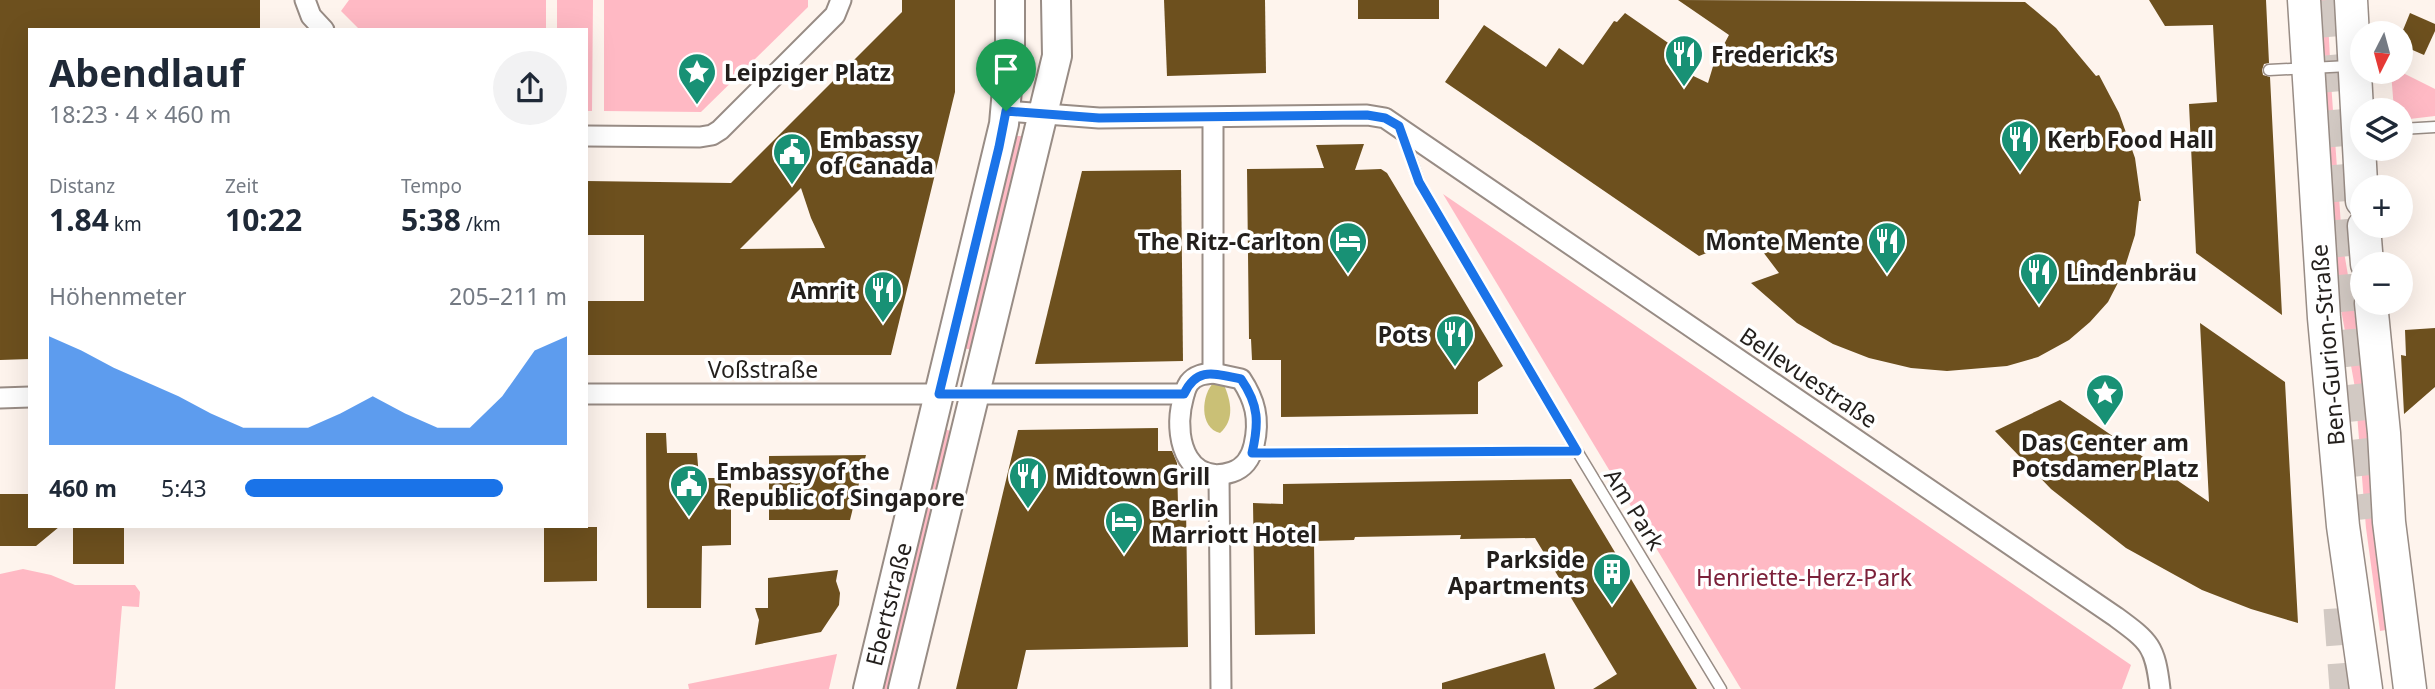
<!DOCTYPE html>
<html lang="de">
<meta charset="utf-8">
<style>
:root{--surface:#fff;--page:#f2f2f3;--text:#1f2937;--muted:#747a83;--accent:#1a73e8}
body{margin:0;font-family:"Noto Sans",sans-serif;background:var(--page);color:var(--text);height:100vh;display:flex;flex-direction:column;font-size:26px;white-space:nowrap}
*{box-sizing:border-box;margin:0}
p{font-size:23px;color:var(--muted)}
.icon{flex:none;width:38px;height:38px;fill:none;stroke:currentColor;stroke-width:2;stroke-linecap:round;stroke-linejoin:round}
.map{position:relative;flex:1;overflow:hidden}
.side{position:absolute;left:28px;top:28px;width:560px;height:500px;display:flex;flex-direction:column;background:var(--surface);border-radius:0px;box-shadow:0 7px 28px #0002}
.side>*{flex:none}
.needle{width:46px;rotate:186deg}
.tools{position:absolute;left:2350px;top:21px;display:grid;gap:14px}
.tools a{display:grid;place-items:center;width:63px;height:63px;border-radius:50%;background:var(--surface);box-shadow:0 7px 28px #0002;font-size:35px}
.pin{position:absolute;display:grid;place-items:center;width:60px;height:60px;color:#fff;margin:-72px -30px;border-radius:50% 50% 50% 0;rotate:-45deg;box-shadow:0 0 7px #0007}
.pin .icon{rotate:45deg}
.round{display:grid;place-items:center;flex:none;width:74px;height:74px;border-radius:37px;background:var(--page)}
.head{display:flex;align-items:center;justify-content:space-between;height:119px;padding:0 21px}
h1{font-size:38px;font-weight:700;line-height:52px}
.stats{display:grid;grid-template-columns:repeat(3,1fr);gap:10px;height:119px;padding:7px 21px}
.stats div{display:grid;align-content:center}
.stats b{font-size:30px;font-weight:700}
.stats small{font-size:19px;font-weight:400}
.stats p{font-size:19px}
.chart{height:196px;padding:14px 21px}
.chart p{display:flex;justify-content:space-between}
.chart svg{width:100%;height:126px;margin-top:7px;fill:var(--accent);opacity:.7}
ul{padding:0 21px;list-style:none;font-size:23px}
li{display:grid;grid-template-columns:112px 84px 1fr;align-items:center;height:52px}
li i{height:18px;border-radius:9px;background:var(--accent)}
.map>svg:first-child{display:block}
</style>
<div class="map">
<svg width="2435" height="689" viewBox="0 0 2435 689">
<rect width="100%" height="100%" fill="#fef4ed"/>
<g fill="#ffb9c4">
<polygon points="349,0 546,0 546,30 360,30 341,11"/>
<polygon points="557,0 593,0 592,111 586,111 586,30 557,30"/>
<polygon points="604,0 808,0 808,7 701,112 604,111"/>
<polygon points="2316,0 2327,0 2330,59 2318,54"/>
<polygon points="2391,72 2401,72 2435,89 2435,116 2401,120 2401,110 2394,110"/>
<polygon points="2319,76 2331,82 2342,240 2364,370 2392,629 2380,631 2366,528 2355,388 2338,292"/>
<polygon points="1015,136 1021,136 1023,141 973,350 962,348"/>
<polygon points="1443,194 2131,665 2122,689 1741,689"/>
<polygon points="944,429 951,431 891,689 880,689"/>
<polygon points="23,569 51,575 75,585 135,585 140,592 139,607 122,606 115,689 0,689 0,574"/>
<polygon points="837,654 829,689 689,689 688,684"/>
</g>
<path fill="#cac076" d="M 1214,382 L 1224,385 C 1231,401 1235,420 1220,433 C 1199,428 1201,395 1214,382 Z"/>
<g fill="#6d501e" fill-rule="evenodd">
<polygon points="0,0 260,0 260,30 30,30 30,359 0,360"/>
<path d="M 902,0 L 955,0 L 955,92 L 891,355 L 586,355 L 586,301 L 644,301 L 644,235 L 586,235 L 586,181 L 731,183 L 902,12 ZM 801,188 L 811,218 L 825,248 L 740,249 Z"/>
<polygon points="1164,0 1265,0 1266,73 1167,76"/>
<rect x="1358" y="0" width="81" height="19"/>
<polygon points="1678,0 2025,2 2056,28 2096,76 2099,75 2119,113 2135,158 2141,201 2139,201 2135,235 2123,273 2108,302 2090,322 2069,340 2038,357 2007,366 1947,371 1911,368 1869,358 1833,344 1797,323 1751,283 1779,273 1760,248 1760,232 1699,256 1445,82 1484,25 1546,67 1559,48 1583,65 1614,21 1617,22 1625,13 1674,47 1666,63 1708,83 1714,63 1729,35"/>
<polygon points="2149,0 2266,0 2269,63 2264,64 2262,70 2263,75 2270,77 2282,315 2196,253 2189,104 2217,102 2213,25 2165,26"/>
<polygon points="2410,13 2435,24 2435,31 2424,55 2401,45 2401,35"/>
<polygon points="1364,144 1355,170 1381,169 1387,173 1503,366 1478,382 1478,414 1281,417 1281,360 1252,360 1251,339 1249,339 1247,169 1324,168 1316,145"/>
<polygon points="1181,170 1183,361 1035,364 1082,171"/>
<polygon points="2200,323 2285,382 2298,623 2251,609 2202,590 2126,548 2051,489 1995,431 2060,400 2209,502"/>
<polygon points="2435,328 2435,387 2404,414 2401,355 2406,356 2405,330"/>
<polygon points="1158,428 1158,451 1172,451 1177,463 1178,505 1186,505 1188,647 1026,650 1017,689 956,689 1018,430"/>
<polygon points="646,433 666,433 667,453 697,453 699,478 731,478 731,545 702,546 701,608 647,608"/>
<polygon points="866,455 850,520 769,520 769,456"/>
<polygon points="1571,479 1697,689 1593,689 1617,674 1535,538 1460,539 1461,535 1355,537 1354,540 1314,541 1315,634 1255,635 1253,503 1283,504 1283,484"/>
<polygon points="0,494 30,494 30,527 59,527 36,546 0,546"/>
<rect x="73" y="527" width="51" height="37"/>
<polygon points="544,527 597,527 597,581 544,582"/>
<polygon points="838,570 836,581 840,593 839,605 821,632 755,645 759,620 755,608 768,608 768,578"/>
<polygon points="1545,653 1555,689 1442,689 1442,683"/>
</g>
<g fill="none" stroke-linecap="round" stroke-linejoin="round">
<g stroke="#d2c9c3" stroke-width="37" stroke-dasharray="37 18" stroke-linecap="butt">
<polyline points="2327,0 2357,349 2376,518"/>
<polyline points="2342,608 2348,689"/>
</g>
<defs>
<g id="lane">
<polyline points="2269,70 2349,66"/>
<polyline points="2401,129 2435,127"/>
<polyline points="1402,133 1419,182 1577,451 1721,689"/>
<polyline points="1252,453 1577,451"/>
</g>
<g id="street">
<polyline points="305,0 311,16 324,30"/>
<path d="M 1006,111 L 1099,118 L 1367,115 L 1385,118 L 2116,617 C 2150,642 2155,646 2160,689"/>
<polyline points="1213,118 1213,373"/>
<polyline points="586,136 700,137 712,135 720,130 835,15 841,0"/>
<path d="M 1213,373 L 1241,379 C 1255,400 1260,419 1254,445 C 1251,458 1244,468 1232,472 C 1189,486 1175,442 1181,408 C 1183,400 1184,390 1189,383 C 1195,375 1204,374 1213,373 Z"/>
<polyline points="586,394 939,394"/>
<polyline points="974,394 1184,394"/>
<polyline points="0,398 30,397"/>
<polyline points="1219,476 1221,689"/>
</g>
<g id="secondary">
<polyline points="868,689 1004,124 1010,55 1010,0"/>
<polyline points="903,689 1057,56 1056,0"/>
</g>
<g id="primary">
<polyline points="2304,0 2324,318 2343,526 2366,689"/>
<polyline points="2351,0 2362,201"/>
<polyline points="2364,226 2367,264"/>
<polyline points="2371,303 2384,433 2389,522 2410,689"/>
</g>
</defs>
<use href="#lane" stroke="#988c85" stroke-width="13"/>
<use href="#street" stroke="#988c85" stroke-width="23"/>
<use href="#secondary" stroke="#988c85" stroke-width="32"/>
<use href="#primary" stroke="#988c85" stroke-width="35"/>
<use href="#lane" stroke="#fff" stroke-width="10"/>
<use href="#street" stroke="#fff" stroke-width="19"/>
<use href="#secondary" stroke="#fff" stroke-width="28"/>
<use href="#primary" stroke="#fff" stroke-width="32"/>
</g>
<g fill="none" stroke-linecap="round" stroke-linejoin="round">
<defs>
<path id="route" d="M 1006,111 L 1099,118 L 1367,115 L 1385,118 L 1399,126 L 1419,182 L 1577,451 L 1252,453 C 1259,423 1259,405 1241,379 C 1215,374 1197,366 1184,394 L 939,394 L 999,147 Z"/>
</defs>
<use href="#route" stroke="#fff" stroke-width="14"/>
<use href="#route" stroke="#1a73e8" stroke-width="9"/>
</g>
<defs>
<symbol id="restaurant-pin" viewBox="-11 -11 22 30"><path d="M0 17L-7.5 6A9.5 9.5 0 1 1 7.5 6Z" fill="#189175" stroke="#fff"/><path d="M-5-6h1v4h1v-4h1v4h1v-4h1v5L-1.5 .5V6h-2V.5L-5-1ZM5-6V6H3V1.5H1.5Q1.5-4 5-6Z" fill="#fff"/></symbol>
<symbol id="sight-pin" viewBox="-11 -11 22 30"><path d="M0 17L-7.5 6A9.5 9.5 0 1 1 7.5 6Z" fill="#189175" stroke="#fff"/><path d="M0-6L1.8-2.2L6-1.7L2.9 1.2L3.7 5.4L0 3.3L-3.7 5.4L-2.9 1.2L-6-1.7L-1.8-2.2Z" fill="#fff"/></symbol>
<symbol id="civic-pin" viewBox="-11 -11 22 30"><path d="M0 17L-7.5 6A9.5 9.5 0 1 1 7.5 6Z" fill="#189175" stroke="#fff"/><path d="M-.6-6.5H3V-4.5H.6V-3L4-1V1h2V6H-6V1h2V-1L-.6-3ZM-1.2 2.5V6h2.4V2.5Z" fill="#fff"/></symbol>
<symbol id="hotel-pin" viewBox="-11 -11 22 30"><path d="M0 17L-7.5 6A9.5 9.5 0 1 1 7.5 6Z" fill="#189175" stroke="#fff"/><path d="M-6-4.5h1.5V1H6V5H4.5V3h-9V5H-6ZM-4 0a1.8 1.8 0 1 1 3.6 0ZM.5 0V-2.5h3Q6-2.5 6 0Z" fill="#fff"/></symbol>
<symbol id="building-pin" viewBox="-11 -11 22 30"><path d="M0 17L-7.5 6A9.5 9.5 0 1 1 7.5 6Z" fill="#189175" stroke="#fff"/><path d="M-4-6H4V6H1V3H-1V6H-4ZM-2.5-4.3h1.7v1.8h-1.7ZM.8-4.3h1.7v1.8H.8ZM-2.5-1h1.7V.8h-1.7ZM.8-1h1.7V.8H.8Z" fill="#fff"/></symbol>
</defs>
<g fill-rule="evenodd">
<use href="#restaurant-pin" x="1662" y="32" width="44" height="60"/>
<use href="#sight-pin" x="675" y="50" width="44" height="60"/>
<use href="#restaurant-pin" x="1998" y="117" width="44" height="60"/>
<use href="#civic-pin" x="770" y="130" width="44" height="60"/>
<use href="#hotel-pin" x="1326" y="219" width="44" height="60"/>
<use href="#restaurant-pin" x="1865" y="219" width="44" height="60"/>
<use href="#restaurant-pin" x="2017" y="250" width="44" height="60"/>
<use href="#restaurant-pin" x="861" y="268" width="44" height="60"/>
<use href="#restaurant-pin" x="1433" y="312" width="44" height="60"/>
<use href="#sight-pin" x="2083" y="371" width="44" height="60"/>
<use href="#restaurant-pin" x="1006" y="454" width="44" height="60"/>
<use href="#civic-pin" x="667" y="462" width="44" height="60"/>
<use href="#hotel-pin" x="1102" y="499" width="44" height="60"/>
<use href="#building-pin" x="1590" y="550" width="44" height="60"/>
</g>
<g text-anchor="middle" dominant-baseline="central" stroke-width="7" stroke-linejoin="round" paint-order="stroke">
<g font-size="23" font-weight="bold" fill="#231f1c" stroke="#fff" text-anchor="start">
<text x="1711" y="54">Frederick‘s</text>
<text x="724" y="72">Leipziger Platz</text>
<text x="819" y="139">Embassy<tspan x="819" dy="26">of Canada</tspan></text>
<text x="2047" y="139">Kerb Food Hall</text>
<text x="1321" y="241" text-anchor="end">The Ritz-Carlton</text>
<text x="1860" y="241" text-anchor="end">Monte Mente</text>
<text x="2066" y="272">Lindenbräu</text>
<text x="856" y="290" text-anchor="end">Amrit</text>
<text x="1428" y="334" text-anchor="end">Pots</text>
<text x="2105" y="442" text-anchor="middle">Das Center am<tspan x="2105" dy="26">Potsdamer Platz</tspan></text>
<text x="716" y="471">Embassy of the<tspan x="716" dy="26">Republic of Singapore</tspan></text>
<text x="1055" y="476">Midtown Grill</text>
<text x="1151" y="508">Berlin<tspan x="1151" dy="26">Marriott Hotel</tspan></text>
<text x="1585" y="559" text-anchor="end">Parkside<tspan x="1585" dy="26">Apartments</tspan></text>
</g>
<g font-size="23" fill="#231f1c" stroke="#fff">
<text transform="translate(2327 345) rotate(-95)">Ben-Gurion-Straße</text>
<text x="763" y="369">Voßstraße</text>
<text transform="translate(1809 377) rotate(34)">Bellevuestraße</text>
<text transform="translate(1635 509) rotate(58)">Am Park</text>
<text transform="translate(888 604) rotate(-76)">Ebertstraße</text>
</g>
<g font-size="23" fill="#7c213a" stroke="#fff">
<text x="1804" y="577">Henriette-Herz-Park</text>
</g>
</g>
</svg>
<div class="tools">
<a><svg class="needle" viewBox="-14 -14 28 28"><path d="M0-13l5 13h-10z" fill="#e53935"/><path d="M0 13l5-13h-10z" fill="#747a83"/></svg></a>
<a><svg class="icon" aria-label="layers" viewBox="0 0 24 24"><path d="M12 4l9 5-9 5-9-5zM3 14l9 5 9-5"/></svg></a>
<a>+</a>
<a>−</a>
</div>
<div class="pin" style="left:1006px;top:111px;background:#1e9e55"><svg class="icon" aria-label="arrive" viewBox="0 0 24 24"><path d="M6 21V4h12l-3 4 3 4H6"/></svg></div>
<section class="side">
<div class="head"><div><h1>Abendlauf</h1><p>18:23 · 4 × 460 m</p></div><a class="round"><svg class="icon" aria-label="share" viewBox="0 0 24 24"><path d="M12 15V3M7 8l5-5 5 5M5 13v7h14v-7"/></svg></a></div>
<div class="stats">
<div><p>Distanz</p><b>1.84<small> km</small></b></div>
<div><p>Zeit</p><b>10:22</b></div>
<div><p>Tempo</p><b>5:38<small> /km</small></b></div>
</div>
<div class="chart"><p><span>Höhenmeter</span>205–211 m</p>
<svg viewBox="0 0 160 44" preserveAspectRatio="none"><path d="M0 44V6L10 11L20 17L30 22L40 27L50 33L60 38L70 38L80 38L90 33L100 27L110 33L120 38L130 38L140 27L150 11L160 6V44z"/></svg>
</div>
<ul>
<li><b>460 m</b>5:43<i style="width:80%"></i></li>
</ul>
</section>
</div>
